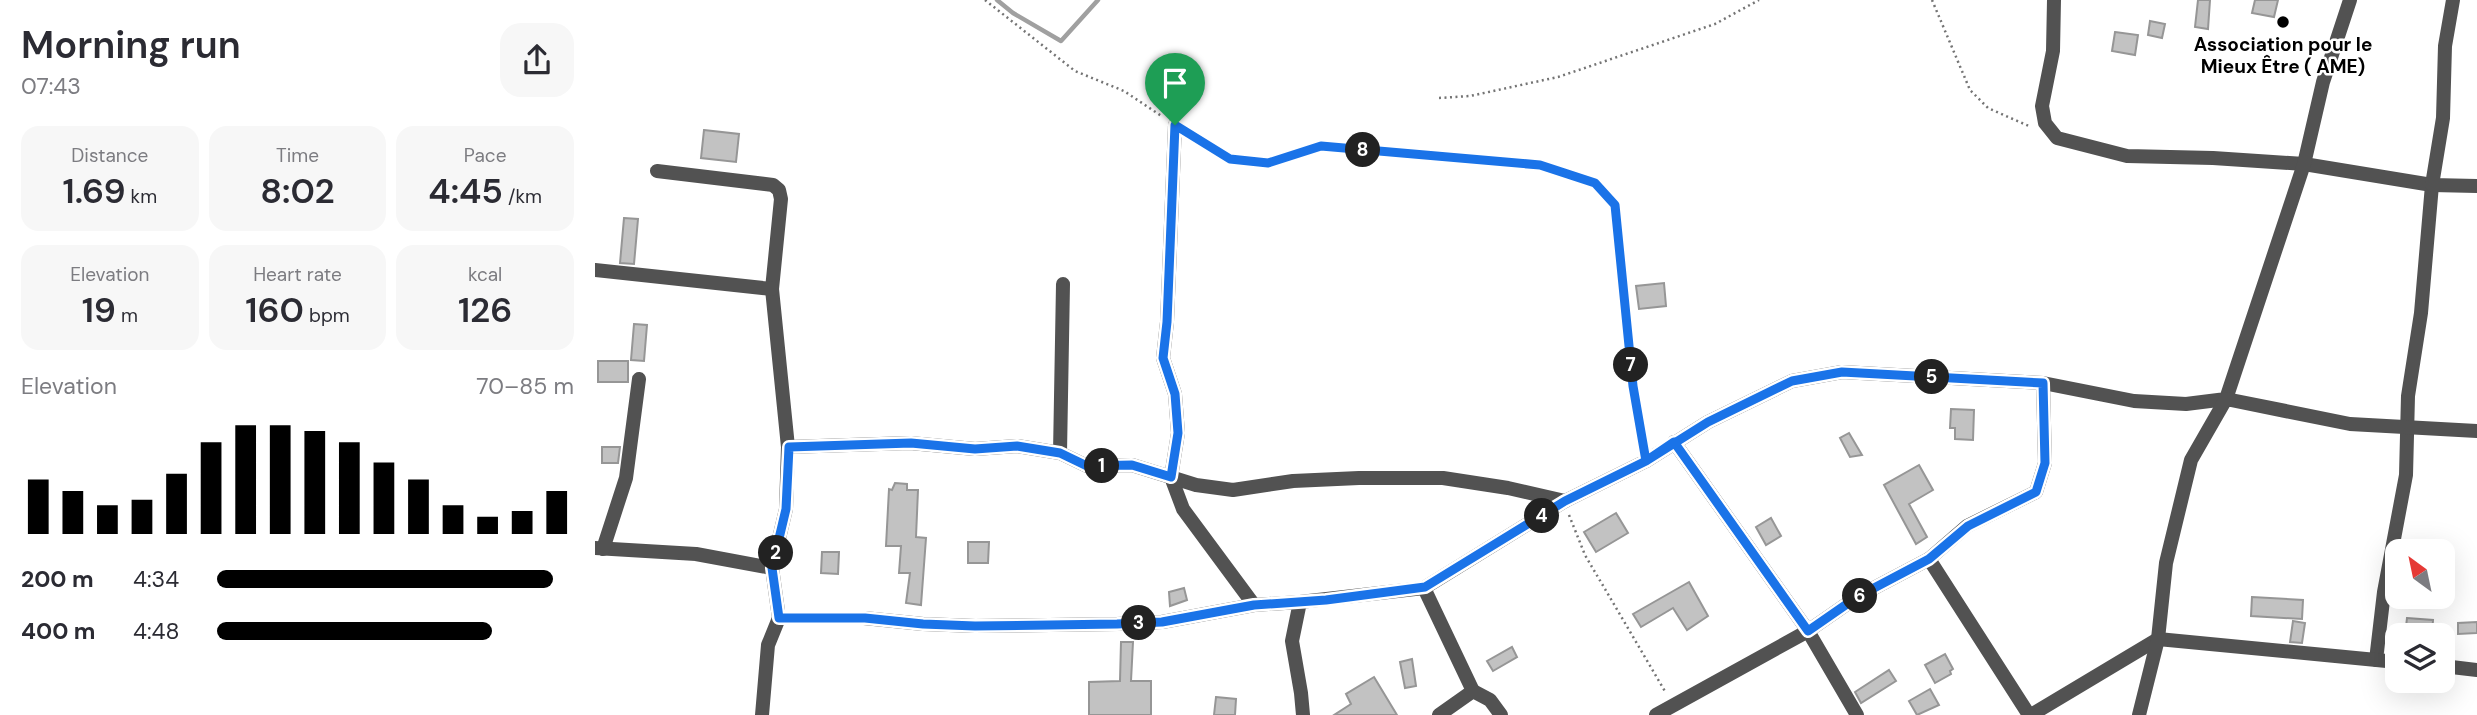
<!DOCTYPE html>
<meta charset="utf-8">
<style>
:root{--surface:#fff;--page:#f7f7f7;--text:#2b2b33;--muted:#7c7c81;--accent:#000}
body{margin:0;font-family:"DM Sans",sans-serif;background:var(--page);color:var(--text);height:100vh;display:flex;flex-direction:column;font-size:26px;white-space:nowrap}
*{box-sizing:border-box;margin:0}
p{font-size:23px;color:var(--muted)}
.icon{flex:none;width:38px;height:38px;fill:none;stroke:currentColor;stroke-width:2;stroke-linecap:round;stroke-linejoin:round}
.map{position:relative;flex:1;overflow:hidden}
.side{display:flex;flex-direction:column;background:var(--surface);width:595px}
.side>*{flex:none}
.needle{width:46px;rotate:327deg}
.fabs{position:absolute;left:1790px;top:539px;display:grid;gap:14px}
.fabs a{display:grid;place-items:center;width:70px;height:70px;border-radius:14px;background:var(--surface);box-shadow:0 7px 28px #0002;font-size:35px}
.pin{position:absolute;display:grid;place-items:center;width:60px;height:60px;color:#fff;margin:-72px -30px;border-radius:50% 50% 50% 0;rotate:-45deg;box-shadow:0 0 7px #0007}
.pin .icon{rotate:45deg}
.km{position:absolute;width:35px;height:35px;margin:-18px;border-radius:50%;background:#222;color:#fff;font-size:19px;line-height:35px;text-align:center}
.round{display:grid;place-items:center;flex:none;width:74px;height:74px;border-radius:21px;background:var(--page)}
.overview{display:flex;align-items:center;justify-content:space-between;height:119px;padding:0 21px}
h1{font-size:38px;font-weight:600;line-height:52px}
.stats{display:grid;grid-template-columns:repeat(3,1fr);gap:10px;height:119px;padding:7px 21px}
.stats div{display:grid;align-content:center;border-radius:18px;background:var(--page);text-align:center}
.stats b{font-size:35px;font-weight:600}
.stats small{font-size:19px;font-weight:400}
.stats p{font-size:19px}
.chart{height:196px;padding:14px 21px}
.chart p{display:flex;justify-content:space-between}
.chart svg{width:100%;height:126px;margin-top:7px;stroke:var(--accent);stroke-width:6}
ul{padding:0 21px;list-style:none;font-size:23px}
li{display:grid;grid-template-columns:112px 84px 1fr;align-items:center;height:52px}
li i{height:18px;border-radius:9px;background:var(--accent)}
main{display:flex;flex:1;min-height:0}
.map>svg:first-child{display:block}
</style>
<main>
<section class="side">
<div class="overview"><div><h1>Morning run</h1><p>07:43</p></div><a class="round"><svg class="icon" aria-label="share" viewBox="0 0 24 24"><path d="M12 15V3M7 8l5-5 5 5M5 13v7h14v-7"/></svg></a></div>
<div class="stats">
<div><p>Distance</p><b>1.69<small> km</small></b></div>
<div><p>Time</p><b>8:02</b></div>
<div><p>Pace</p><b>4:45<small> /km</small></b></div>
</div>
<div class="stats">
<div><p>Elevation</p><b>19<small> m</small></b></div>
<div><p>Heart rate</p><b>160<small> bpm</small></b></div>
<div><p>kcal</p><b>126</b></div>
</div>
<div class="chart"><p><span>Elevation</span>70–85 m</p>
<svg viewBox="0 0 160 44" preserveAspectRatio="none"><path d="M5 44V25M15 44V29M25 44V34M35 44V32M45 44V23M55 44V12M65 44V6M75 44V6M85 44V8M95 44V12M105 44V19M115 44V25M125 44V34M135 44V38M145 44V36M155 44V29"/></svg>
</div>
<ul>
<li><b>200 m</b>4:34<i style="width:94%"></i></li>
<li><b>400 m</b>4:48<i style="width:77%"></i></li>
</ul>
</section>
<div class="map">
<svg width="1882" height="715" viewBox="0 0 1882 715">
<rect width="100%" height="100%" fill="#fff"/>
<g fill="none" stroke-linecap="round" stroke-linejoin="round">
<polyline stroke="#a0a0a0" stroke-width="4.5" points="402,0 418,13 466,41 503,0"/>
</g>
<g fill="#c2c2c2" stroke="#969696" stroke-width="2">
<polygon points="1603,0 1615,0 1613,29 1600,27"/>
<polygon points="1660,0 1683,0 1679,17 1657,13"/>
<polygon points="1555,21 1570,24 1567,38 1553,35"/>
<polygon points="1520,32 1543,35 1540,55 1517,51"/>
<polygon points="109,130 144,134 141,162 106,158"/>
<polygon points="29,218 43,219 39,264 25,263"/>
<polygon points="1069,283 1071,306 1044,309 1041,286"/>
<polygon points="39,324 52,325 49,361 36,360"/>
<rect x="3" y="361" width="30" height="21"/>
<polygon points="1356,409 1379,410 1378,440 1360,439 1360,428 1355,428"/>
<polygon points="1254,433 1267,455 1255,457 1245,438"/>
<polygon points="7,447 25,447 23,463 7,463"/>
<polygon points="1324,465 1338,490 1314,504 1332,537 1321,544 1289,485"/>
<polygon points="300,483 312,484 312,490 323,490 321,537 331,538 326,605 311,603 315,573 304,573 306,546 291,546 294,489 297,490"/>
<polygon points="1021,513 1033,533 1001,552 989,532"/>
<polygon points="1176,518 1186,536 1171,545 1161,527"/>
<polygon points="373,542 394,542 393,563 373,563"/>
<polygon points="227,552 244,552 243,574 226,573"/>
<polygon points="1094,582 1113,616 1092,630 1078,608 1046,627 1038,614"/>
<polygon points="589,588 592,600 575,606 574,592"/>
<polygon points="1657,597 1708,600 1707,619 1656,616"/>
<polygon points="1812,618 1838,620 1837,635 1810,635"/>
<polygon points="1698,621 1710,623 1707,643 1695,642"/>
<polygon points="1882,622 1882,633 1863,634 1863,623"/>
<polygon points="526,642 538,642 536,681 556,681 556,715 494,715 494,682 525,681"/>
<polygon points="917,647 922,657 898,671 892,661"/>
<polygon points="1350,654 1358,669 1355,671 1356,674 1340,683 1330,665"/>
<polygon points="817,659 821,686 810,688 805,662"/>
<polygon points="1294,670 1301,681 1266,703 1260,692"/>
<polygon points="779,677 802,715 739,715 756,704 751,694"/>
<polygon points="1335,689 1344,705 1322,715 1314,701"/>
<polygon points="621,697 641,699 640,715 619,715"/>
</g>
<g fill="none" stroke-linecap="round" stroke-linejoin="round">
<g stroke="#747474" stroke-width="2.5" stroke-dasharray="2 3.5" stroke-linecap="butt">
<polyline points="390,0 480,71 529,91 568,117"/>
<polyline points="1337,0 1375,90 1393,108 1436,127"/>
<polyline points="844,98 875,96 963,77 1120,24 1164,0"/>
<polyline points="594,134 635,159 673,163 726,147 945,165 1000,183 1020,205 1038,386 1048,447"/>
<polyline points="974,515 990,555 1071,693"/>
</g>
<g stroke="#525252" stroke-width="14">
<polyline points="1459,0 1458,51 1447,106 1450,123 1462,138 1532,156 1618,158 1709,164 1837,185 1826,313 1813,396 1811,475 1789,592 1781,660"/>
<polyline points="1858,0 1850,46 1848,118 1837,185 1882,186"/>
<polyline points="580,125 572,322 568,358 580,394 583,433 576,477 588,509 659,605"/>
<polyline points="62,171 178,185 184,190 186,199 177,289 193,447 191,509 177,568"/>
<polyline points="0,270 177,289"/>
<polyline points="1079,442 1213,631 1262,715"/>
<polyline points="193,447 315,443 380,449 422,446 465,453 492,466 537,465 601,485 638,490 698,481 764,478 848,478 913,488 970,501"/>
<polyline points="465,453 468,284"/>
<polyline points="0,548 101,554 177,568 184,618 269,618 328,624 380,626 522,624 567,622 659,605 705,602"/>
<polyline points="8,549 31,478 44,379"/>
<polyline points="1334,559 1434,715"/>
<polyline points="829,588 878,691"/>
<polyline points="1848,666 1882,670"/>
<polyline points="167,715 173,645 184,618"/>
<polyline points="708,715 706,693 697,641 705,602 829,588 970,501 1051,461 1113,422 1197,381 1247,372 1448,383 1539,401 1591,404 1631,399 1709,164 1728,82 1755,0"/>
<polyline points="844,715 878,691 895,700 906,715"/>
<polyline points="1061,715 1213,631 1262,597 1334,559 1372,526 1441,492 1450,463 1448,383"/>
<polyline points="1436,715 1563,639 1802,662"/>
<polyline points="1544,715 1563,639 1571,563 1596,460 1631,399 1755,424 1882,431"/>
</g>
</g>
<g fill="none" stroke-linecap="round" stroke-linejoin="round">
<defs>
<polyline id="route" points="580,125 572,322 568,358 580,394 583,433 576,477 537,465 492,466 465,453 422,446 380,449 316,443 194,447 191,509 177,568 184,618 270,618 328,624 380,626 522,624 567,622 659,605 731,600 830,587 970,501 1051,461 1113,422 1197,381 1247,372 1448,383 1450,463 1441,492 1373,526 1334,559 1262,597 1213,631 1079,442 1051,461 1038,386 1020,205 1000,183 945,165 726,146 673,163 635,159 580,125"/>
</defs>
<use href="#route" stroke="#fff" stroke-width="14"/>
<use href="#route" stroke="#1a73e8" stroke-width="9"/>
</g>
<circle fill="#000" stroke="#fff" stroke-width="2.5" cx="1688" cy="22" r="7"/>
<g text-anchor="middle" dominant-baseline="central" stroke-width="5" stroke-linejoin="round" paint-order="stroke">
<g font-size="19" font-weight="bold" fill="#000" stroke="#fff">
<text x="1688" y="44">Association pour le<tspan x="1688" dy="22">Mieux Être ( AME)</tspan></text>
</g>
</g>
</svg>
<div class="fabs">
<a><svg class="needle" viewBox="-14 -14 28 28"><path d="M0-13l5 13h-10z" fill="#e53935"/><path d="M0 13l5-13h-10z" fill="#7c7c81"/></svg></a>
<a><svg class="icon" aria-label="layers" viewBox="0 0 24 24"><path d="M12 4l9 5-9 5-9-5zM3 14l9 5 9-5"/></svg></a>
</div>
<div class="pin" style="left:580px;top:125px;background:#1e9e55"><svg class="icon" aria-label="arrive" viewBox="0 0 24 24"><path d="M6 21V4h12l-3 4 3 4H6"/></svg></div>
<b class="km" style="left:507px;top:466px">1</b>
<b class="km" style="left:181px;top:553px">2</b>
<b class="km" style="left:544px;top:623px">3</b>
<b class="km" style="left:947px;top:516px">4</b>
<b class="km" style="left:1337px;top:377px">5</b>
<b class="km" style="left:1265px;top:596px">6</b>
<b class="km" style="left:1036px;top:365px">7</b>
<b class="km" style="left:768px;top:150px">8</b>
</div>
</main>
